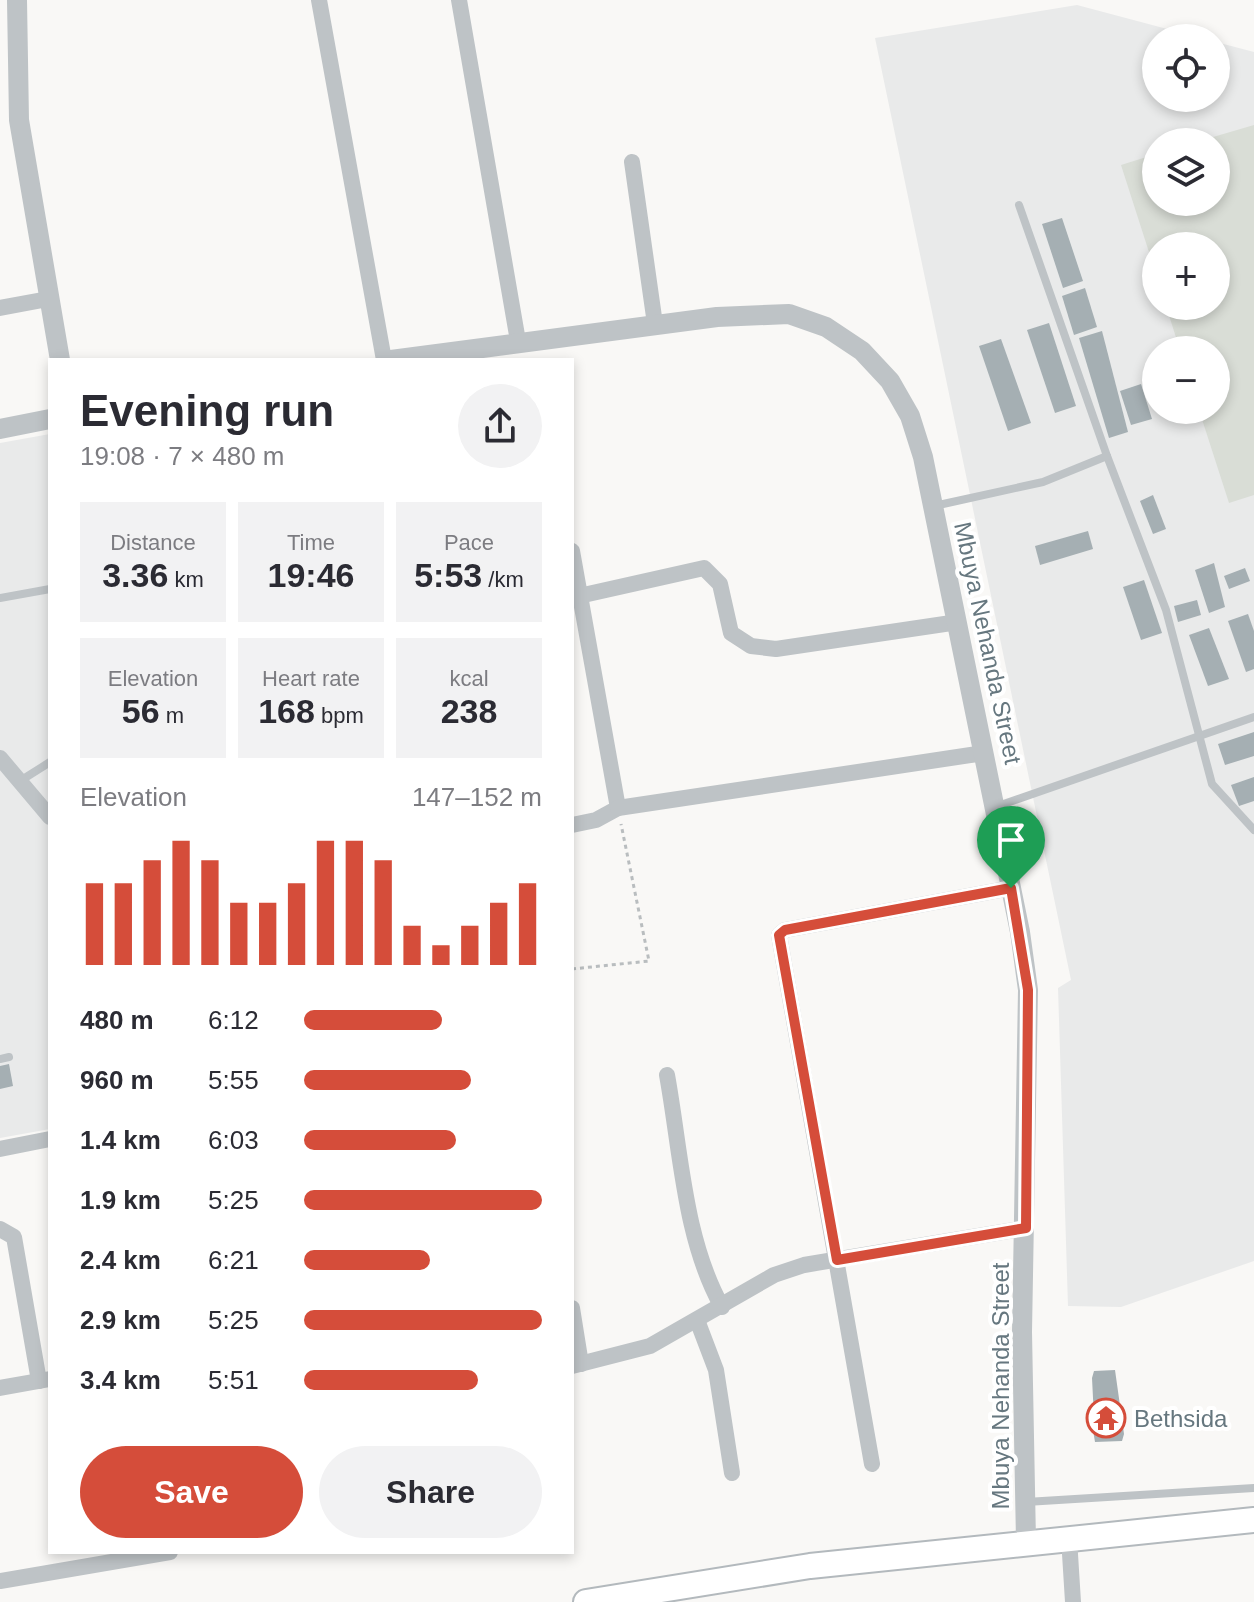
<!DOCTYPE html>
<meta charset="utf-8">
<style>
:root{--surface:#fff;--page:#f2f2f3;--text:#2b2b33;--muted:#7c7c81;--accent:#d54d3a}
body{margin:0;font-family:Helvetica,sans-serif;background:var(--page);color:var(--text);height:100vh;display:flex;flex-direction:column;font-size:30px;white-space:nowrap}
*{box-sizing:border-box;margin:0}
p{font-size:26px;color:var(--muted)}
.icon{flex:none;width:44px;height:44px;fill:none;stroke:currentColor;stroke-width:2;stroke-linecap:round;stroke-linejoin:round}
.map{position:relative;flex:1;overflow:hidden}
.details{position:absolute;left:48px;top:358px;width:526px;height:1196px;display:flex;flex-direction:column;background:var(--surface);border-radius:0px;box-shadow:0 4px 12px #0003}
.details>*{flex:none}
.tools{position:absolute;left:1142px;top:24px;display:grid;gap:16px}
.tools a{display:grid;place-items:center;width:88px;height:88px;border-radius:50%;background:var(--surface);box-shadow:0 4px 12px #0003;font-size:40px}
.pin{position:absolute;display:grid;place-items:center;width:68px;height:68px;color:#fff;margin:-82px -34px;border-radius:50% 50% 50% 0;rotate:-45deg;box-shadow:0 0 8px #0007}
.pin .icon{rotate:45deg}
.round{display:grid;place-items:center;flex:none;width:84px;height:84px;border-radius:42px;background:var(--page)}
.headline{display:flex;align-items:center;justify-content:space-between;height:136px;padding:0 32px}
h1{font-size:44px;font-weight:700;line-height:60px}
.figures{display:grid;grid-template-columns:repeat(3,1fr);gap:12px;height:136px;padding:8px 32px}
.figures div{display:grid;align-content:center;border-radius:0px;background:var(--page);text-align:center}
.figures b{font-size:34px;font-weight:700}
.figures small{font-size:22px;font-weight:400}
.figures p{font-size:22px}
.chart{height:224px;padding:16px 32px}
.chart p{display:flex;justify-content:space-between}
.chart svg{width:100%;height:144px;margin-top:8px;stroke:var(--accent);stroke-width:6}
.action{display:flex;gap:16px;margin-top:auto;padding:16px 32px}
.action a{flex:1;height:92px;border-radius:48px;background:var(--accent);color:#fff;font-size:32px;font-weight:700;line-height:92px;text-align:center}
.action a+a{background:var(--page);color:var(--text)}
ul{padding:0 32px;list-style:none;font-size:26px}
li{display:grid;grid-template-columns:128px 96px 1fr;align-items:center;height:60px}
li i{height:20px;border-radius:10px;background:var(--accent)}
.map>svg:first-child{display:block}
</style>
<div class="map">
<svg width="1254" height="1602" viewBox="0 0 1254 1602">
<rect width="100%" height="100%" fill="#f9f8f6"/>
<g fill="#e9eaea" fill-rule="evenodd">
<path d="M 1077,5 L 1201,38 L 1156,38 L 1156,98 L 1216,98 L 1216,42 L 1254,52 L 1254,1261 L 1121,1307 L 1068,1306 L 1058,988 L 1071,980 L 875,38 ZM 1156,142 L 1216,142 L 1216,202 L 1156,202 ZM 1156,246 L 1216,246 L 1216,306 L 1156,306 ZM 1156,350 L 1216,350 L 1216,410 L 1156,410 Z"/>
<polygon points="50,434 50,1129 0,1138 0,443"/>
</g>
<polygon fill="#d9ddd6" points="1254,125 1254,495 1229,503 1199,410 1216,410 1216,350 1180,350 1166,306 1216,306 1216,246 1156,246 1156,274 1121,165 1156,154 1156,202 1216,202 1216,142 1196,142"/>
<g fill="#a5afb3">
<polygon points="1062,218 1083,281 1063,288 1042,224"/>
<polygon points="1085,288 1097,327 1074,335 1062,296"/>
<polygon points="1049,323 1076,406 1055,413 1027,330"/>
<polygon points="1102,331 1128,432 1109,438 1079,338"/>
<polygon points="1001,339 1031,423 1008,431 979,346"/>
<polygon points="1141,384 1152,419 1131,425 1120,391"/>
<polygon points="1153,495 1166,529 1153,534 1140,501"/>
<polygon points="1088,531 1093,549 1040,565 1035,546"/>
<polygon points="1214,563 1225,607 1209,613 1195,570"/>
<polygon points="1245,568 1250,581 1229,589 1224,576"/>
<polygon points="1144,580 1162,633 1141,640 1123,587"/>
<polygon points="1197,600 1201,615 1178,622 1174,606"/>
<polygon points="1248,614 1254,631 1254,669 1246,672 1228,621"/>
<polygon points="1209,628 1229,679 1208,686 1189,635"/>
<polygon points="1254,732 1254,756 1225,765 1218,744"/>
<polygon points="1254,777 1254,801 1239,806 1231,785"/>
<polygon points="9,1064 13,1086 0,1089 0,1066"/>
<polygon points="1115,1370 1124,1434 1122,1441 1095,1442 1091,1418 1094,1418 1092,1378 1094,1371"/>
</g>
<g fill="none" stroke-linecap="round" stroke-linejoin="round">
<defs>
<polyline id="secondary" points="586,1602 810,1566 1254,1520"/>
</defs>
<use href="#secondary" stroke="#b3b9bd" stroke-width="28"/>
<polyline stroke="#b9bdbf" stroke-width="3" stroke-dasharray="4 4" stroke-linecap="butt" points="572,969 649,961 621,824"/>
<g stroke="#bec3c6" stroke-width="8">
<polyline points="1019,205 1107,456 1166,610 1212,784 1254,830"/>
<polyline points="934,506 1043,482 1107,456"/>
<polyline points="0,598 50,589"/>
<polyline points="20,781 50,762"/>
<polyline points="995,807 1254,717"/>
<polyline points="0,1059 9,1057"/>
<polyline points="1026,1502 1254,1488"/>
</g>
<g stroke="#bec3c6" stroke-width="16">
<polyline points="319,0 384,360"/>
<polyline points="459,0 518,341"/>
<polyline points="632,162 655,324"/>
<polyline points="0,308 48,299"/>
<polyline points="572,551 618,808 596,820 572,825"/>
<polyline points="579,596 704,568 720,584 731,633 751,646 776,649 958,622"/>
<polyline points="0,758 50,817"/>
<polyline points="618,808 984,753"/>
<path d="M 667,1075 C 681,1152 684,1239 722,1307"/>
<polyline points="0,1149 50,1139"/>
<polyline points="0,1229 14,1237 39,1381"/>
<polyline points="572,1308 581,1364"/>
<polyline points="697,1320 716,1370 732,1473"/>
<polyline points="572,1366 650,1346 774,1275 804,1265 1026,1228"/>
<polyline points="0,1388 50,1379"/>
<polyline points="872,1464 779,935 785,930 1011,888"/>
<polyline points="1069,1538 1073,1602"/>
<polyline points="0,1581 170,1552"/>
</g>
<g stroke="#bec3c6" stroke-width="20">
<polyline points="17,0 19,120 60,360"/>
<polyline points="391,360 717,317 789,314 826,327 862,351 890,381 910,416 923,457 1020,932 1028,990 1022,1332 1026,1541"/>
<polyline points="0,429 50,419"/>
</g>
<use href="#secondary" stroke="#fff" stroke-width="24"/>
</g>
<g fill="none" stroke-linecap="round" stroke-linejoin="round">
<defs>
<polygon id="route" points="1011,888 1028,990 1026,1228 837,1260 779,935 785,930"/>
</defs>
<use href="#route" stroke="#fff" stroke-width="16"/>
<use href="#route" stroke="#d54d3a" stroke-width="10"/>
</g>
<defs>
<symbol id="temple-ring" viewBox="-11 -11 22 22"><circle r="9.5" fill="#fff" stroke="#d54d3a" stroke-width="1.5"/><path d="M0-6L5-2H3V0L6.5 2.5H4V6H1.5V3h-3V6H-4V2.5H-6.5L-3 0V-2H-5Z" fill="#d54d3a"/></symbol>
</defs>
<g fill-rule="evenodd">
<use href="#temple-ring" x="1084" y="1396" width="44" height="44"/>
</g>
<g text-anchor="middle" dominant-baseline="central" stroke-width="8" stroke-linejoin="round" paint-order="stroke">
<g font-size="24" fill="#66777f" stroke="#fff">
<text transform="translate(988 643) rotate(78)">Mbuya Nehanda Street</text>
<text transform="translate(1000 1386) rotate(-90)">Mbuya Nehanda Street</text>
</g>
<g font-size="24" fill="#66777f" stroke="#fff" text-anchor="start">
<text x="1134" y="1418">Bethsida</text>
</g>
</g>
</svg>
<div class="tools">
<a><svg class="icon" aria-label="locate" viewBox="0 0 24 24"><circle cx="12" cy="12" r="6"/><path d="M12 2v4M12 18v4M2 12h4M18 12h4"/></svg></a>
<a><svg class="icon" aria-label="layers" viewBox="0 0 24 24"><path d="M12 4l9 5-9 5-9-5zM3 14l9 5 9-5"/></svg></a>
<a>+</a>
<a>−</a>
</div>
<div class="pin" style="left:1011px;top:888px;background:#1e9e55"><svg class="icon" aria-label="arrive" viewBox="0 0 24 24"><path d="M6 21V4h12l-3 4 3 4H6"/></svg></div>
<section class="details">
<div class="headline"><div><h1>Evening run</h1><p>19:08 · 7 × 480 m</p></div><a class="round"><svg class="icon" aria-label="share" viewBox="0 0 24 24"><path d="M12 15V3M7 8l5-5 5 5M5 13v7h14v-7"/></svg></a></div>
<div class="figures">
<div><p>Distance</p><b>3.36<small> km</small></b></div>
<div><p>Time</p><b>19:46</b></div>
<div><p>Pace</p><b>5:53<small> /km</small></b></div>
</div>
<div class="figures">
<div><p>Elevation</p><b>56<small> m</small></b></div>
<div><p>Heart rate</p><b>168<small> bpm</small></b></div>
<div><p>kcal</p><b>238</b></div>
</div>
<div class="chart"><p><span>Elevation</span>147–152 m</p>
<svg viewBox="0 0 160 44" preserveAspectRatio="none"><path d="M5 44V19M15 44V19M25 44V12M35 44V6M45 44V12M55 44V25M65 44V25M75 44V19M85 44V6M95 44V6M105 44V12M115 44V32M125 44V38M135 44V32M145 44V25M155 44V19"/></svg>
</div>
<ul>
<li><b>480 m</b>6:12<i style="width:58%"></i></li>
<li><b>960 m</b>5:55<i style="width:70%"></i></li>
<li><b>1.4 km</b>6:03<i style="width:64%"></i></li>
<li><b>1.9 km</b>5:25<i style="width:100%"></i></li>
<li><b>2.4 km</b>6:21<i style="width:53%"></i></li>
<li><b>2.9 km</b>5:25<i style="width:100%"></i></li>
<li><b>3.4 km</b>5:51<i style="width:73%"></i></li>
</ul>
<div class="action"><a>Save</a><a>Share</a></div>
</section>
</div>
